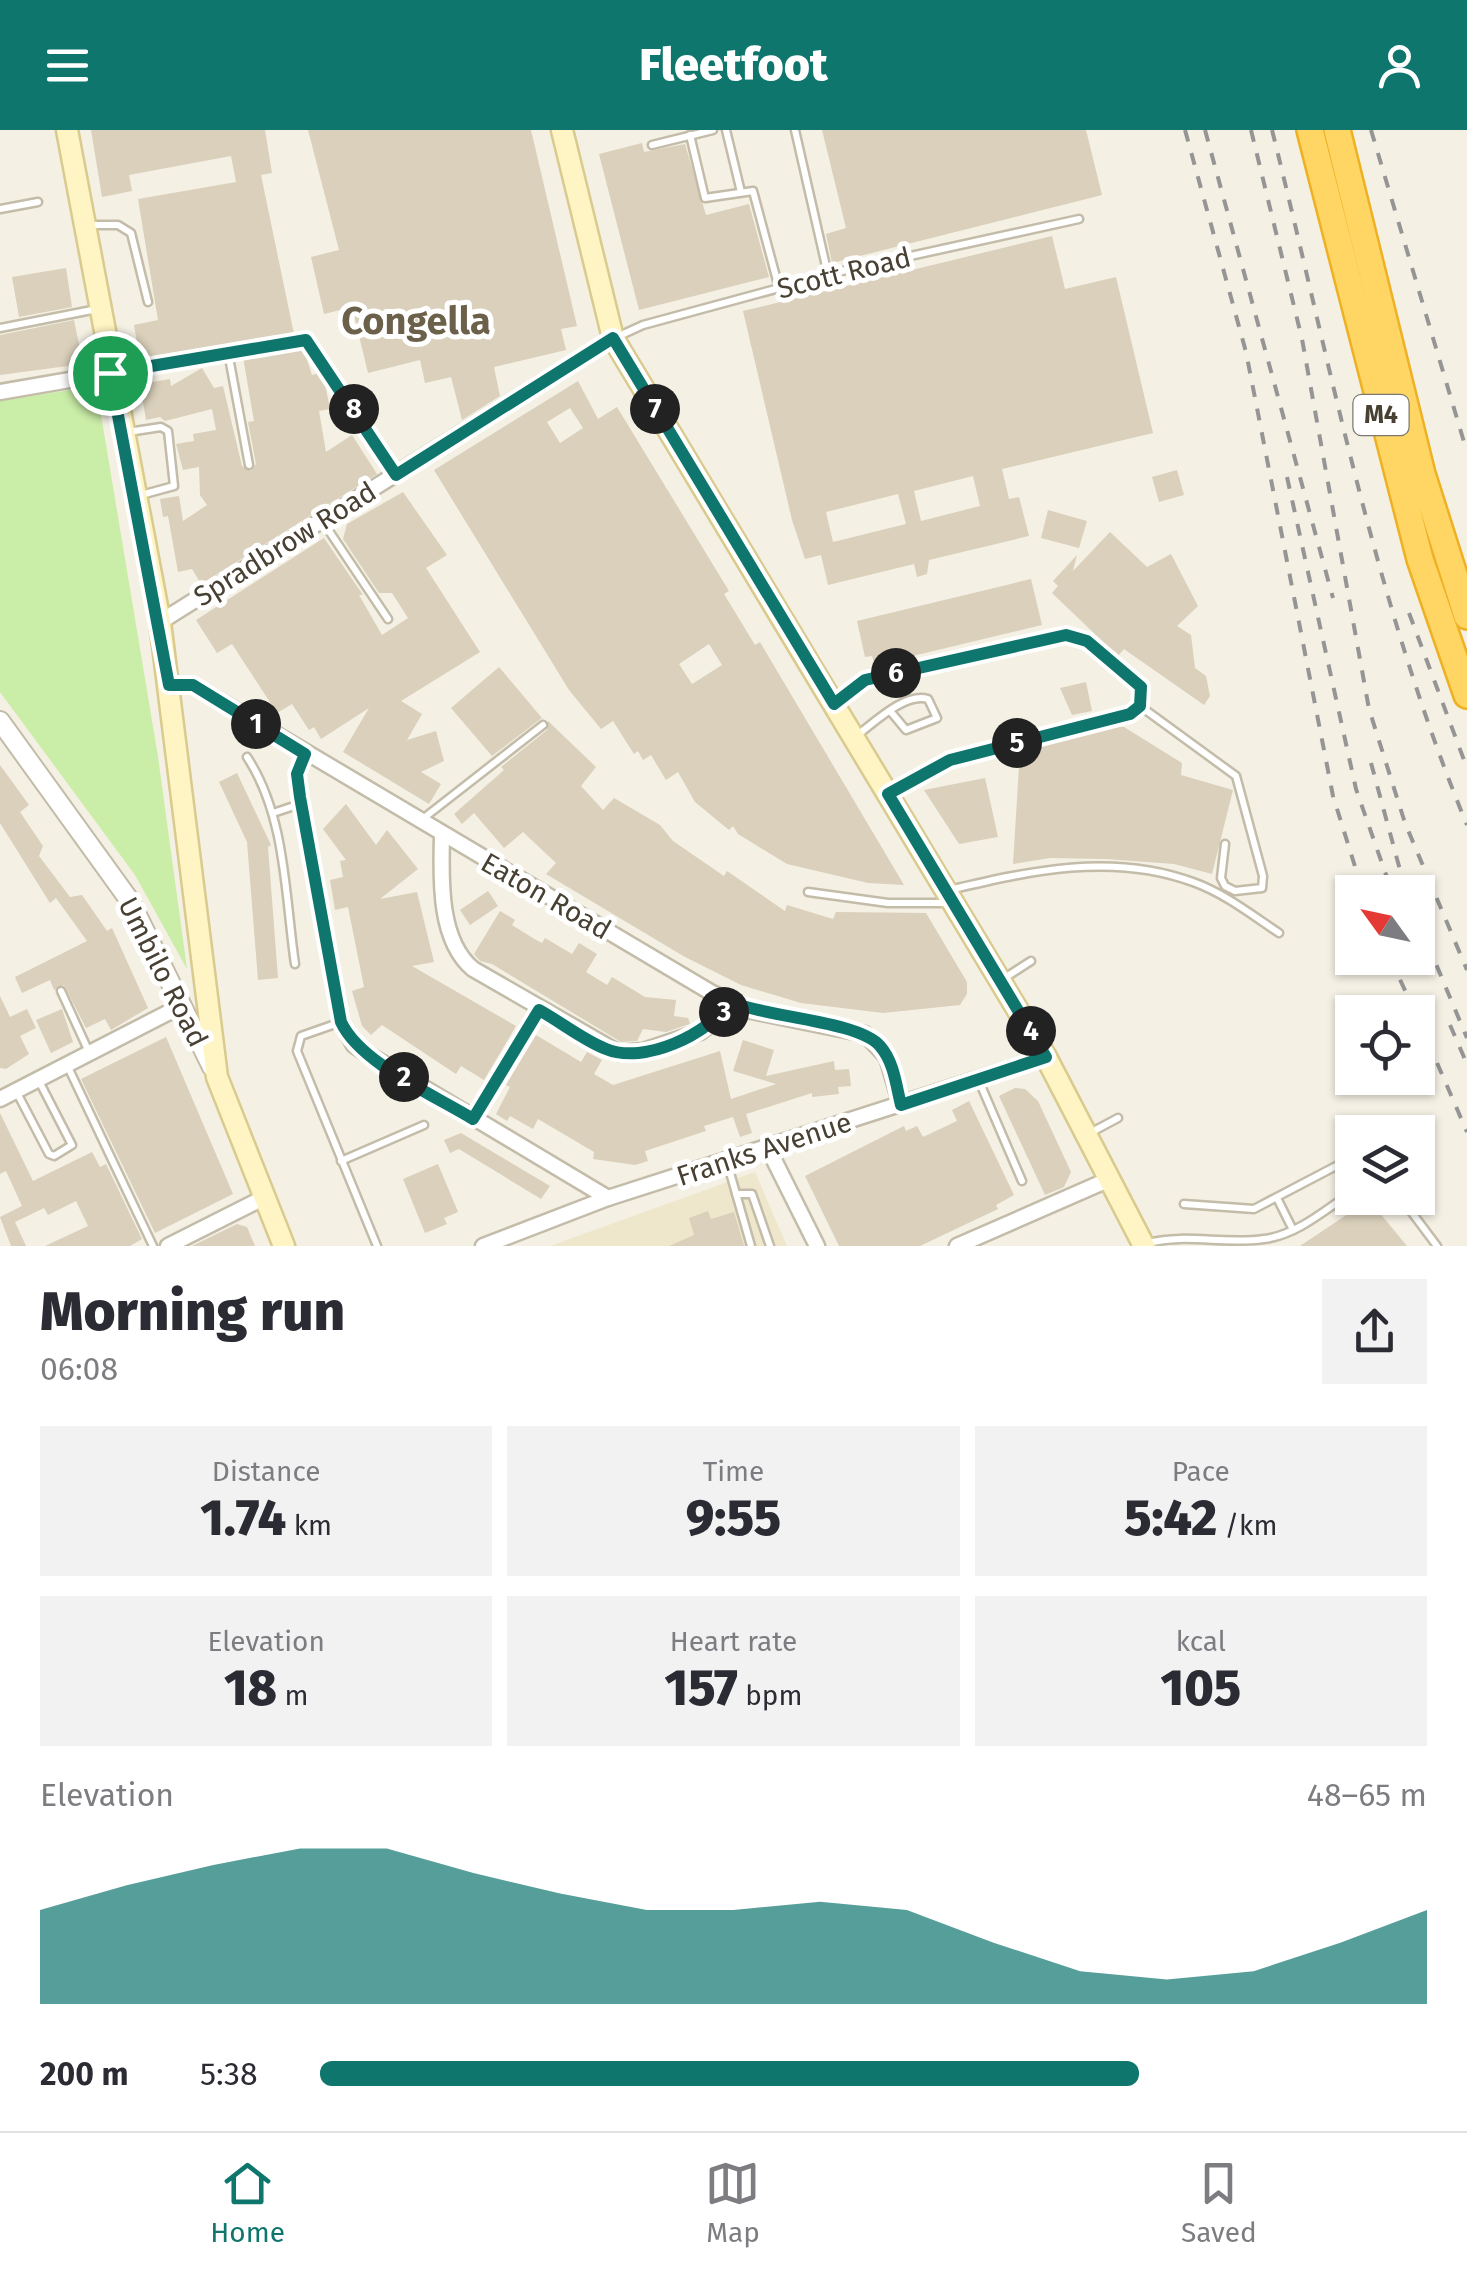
<!DOCTYPE html>
<meta charset="utf-8">
<style>
:root{--surface:#fff;--page:#f2f2f3;--text:#2b2b33;--muted:#7c7c81;--line:#e1e1e2;--accent:#0f766e}
body{margin:0;font-family:"Fira Sans",sans-serif;background:var(--page);color:var(--text);height:100vh;display:flex;flex-direction:column;font-size:38px;white-space:nowrap}
*{box-sizing:border-box;margin:0}
p{font-size:32px;color:var(--muted)}
.icon{flex:none;width:55px;height:55px;fill:none;stroke:currentColor;stroke-width:2;stroke-linecap:round;stroke-linejoin:round}
.map{position:relative;height:1116px;overflow:hidden}
.sheet{display:flex;flex-direction:column;background:var(--surface);flex:1}
.sheet>*{flex:none}
.needle{width:65px;rotate:303deg}
.fabs{position:absolute;left:1335px;top:745px;display:grid;gap:20px}
.fabs a{display:grid;place-items:center;width:100px;height:100px;border-radius:0px;background:var(--surface);box-shadow:0 2px 8px #0004;font-size:50px}
.pin{position:absolute;display:grid;place-items:center;width:85px;height:85px;color:#fff;margin:-42px;border:5px solid #fff;border-radius:50%;box-shadow:0 2px 10px #0007}
.km{position:absolute;width:50px;height:50px;margin:-25px;border-radius:50%;background:#222;color:#fff;font-size:28px;line-height:50px;text-align:center}
.round{display:grid;place-items:center;flex:none;width:105px;height:105px;border-radius:0px;background:var(--page)}
.headline{display:flex;align-items:center;justify-content:space-between;height:170px;padding:0 40px}
h1{font-size:55px;font-weight:800;line-height:75px}
.metrics{display:grid;grid-template-columns:repeat(3,1fr);gap:15px;height:170px;padding:10px 40px}
.metrics div{display:grid;align-content:center;border-radius:0px;background:var(--page);text-align:center}
.metrics b{font-size:50px;font-weight:800}
.metrics small{font-size:28px;font-weight:400}
.metrics p{font-size:28px}
.chart{height:280px;padding:20px 40px}
.chart p{display:flex;justify-content:space-between}
.chart svg{width:100%;height:180px;margin-top:10px;fill:var(--accent);opacity:.7}
ul{padding:0 40px;list-style:none;font-size:32px}
li{display:grid;grid-template-columns:160px 120px 1fr;align-items:center;height:75px}
li i{height:25px;border-radius:12px;background:var(--accent)}
header{display:flex;justify-content:space-between;align-items:center;height:130px;padding:0 40px;background:var(--accent);color:#fff;font-size:45px;font-weight:800}
.tab-bar{display:flex;justify-content:space-around;align-items:center;height:140px;border-top:2px solid var(--line);background:var(--surface);font-size:28px;color:var(--muted)}
.tab-bar a{display:grid;justify-items:center;gap:5px}
.tab-bar .active{color:var(--accent)}
.map>svg:first-child{display:block}
</style>
<header><svg class="icon" aria-label="menu" viewBox="0 0 24 24"><path d="M4 6h16M4 12h16M4 18h16"/></svg>Fleetfoot<svg class="icon" aria-label="person" viewBox="0 0 24 24"><circle cx="12" cy="8" r="4"/><path d="M4 21q1-7 8-7t8 7"/></svg></header>
<div class="map">
<svg width="1467" height="1116" viewBox="0 0 1467 1116">
<rect width="100%" height="100%" fill="#f4f0e4"/>
<polygon fill="#efe7cc" points="755,1042 787,1116 550,1116"/>
<polygon fill="#caeda8" points="89,257 98,267 158,627 187,839 135,745 0,562 0,271"/>
<g fill="#dad0bb" fill-rule="evenodd">
<polygon points="91,0 265,0 272,43 261,45 294,204 140,230 134,195 158,190 138,69 236,52 231,26 129,45 132,61 102,67"/>
<polygon points="308,0 531,0 577,196 561,199 566,220 494,237 500,266 462,290 451,247 425,253 420,230 368,243 352,177 324,184 311,127 339,120"/>
<polygon points="822,0 1086,0 1102,65 832,133 826,104 846,98"/>
<polygon points="642,13 644,22 685,14 706,85 749,74 769,147 639,180 599,24"/>
<path d="M 1052,106 L 1065,159 L 1116,147 L 1153,303 L 1002,339 L 1009,369 L 1019,367 L 1029,406 L 929,430 L 927,444 L 917,447 L 914,434 L 828,455 L 821,425 L 805,429 L 792,390 L 743,181 ZM 973,346 L 980,376 L 921,391 L 914,361 ZM 898,364 L 906,394 L 833,412 L 826,382 Z"/>
<polygon points="66,138 72,177 19,187 12,147"/>
<polygon points="74,190 83,234 0,245 0,205"/>
<polygon points="303,217 312,245 320,243 324,249 330,279 319,281 326,322 352,305 377,344 201,454 192,439 178,442 168,386 163,387 160,369 179,366 183,391 207,375 200,365 199,337 183,340 176,314 194,311 193,304 216,300 212,279 165,291 160,287 146,290 140,254 170,249 171,256 202,238 214,258 223,256 242,336 251,341 256,334 248,292 254,291 243,227"/>
<path d="M 578,251 L 598,289 L 617,277 L 729,461 L 724,464 L 755,515 L 760,512 L 904,755 L 868,753 L 787,734 L 738,704 L 733,696 L 729,700 L 695,672 L 678,642 L 666,650 L 651,625 L 643,630 L 638,621 L 634,624 L 613,591 L 601,599 L 569,560 L 434,340 ZM 570,278 L 583,298 L 560,313 L 547,292 ZM 709,514 L 722,535 L 692,554 L 679,534 Z"/>
<polygon points="1177,340 1184,365 1159,372 1152,347"/>
<polygon points="403,362 447,425 426,438 480,522 401,571 422,584 407,610 436,601 444,631 421,642 441,654 429,674 343,622 369,578 321,609 314,597 309,600 292,574 277,583 232,514 217,523 196,490 324,408 363,465 359,465 382,505 408,488 392,463 379,463 343,409 347,394"/>
<polygon points="1048,380 1087,391 1079,418 1041,408"/>
<polygon points="1110,402 1147,437 1171,424 1198,476 1177,496 1191,505 1195,538 1206,546 1210,566 1204,575 1124,519 1118,526 1052,463 1058,456 1053,451 1077,425 1073,441"/>
<polygon points="1031,449 1042,495 875,535 872,526 865,527 857,491"/>
<polygon points="499,537 542,588 492,626 451,578"/>
<polygon points="1086,552 1092,581 1072,585 1060,558"/>
<polygon points="548,591 596,637 581,656 603,680 614,668 660,695 673,711 724,746 727,741 785,781 787,775 833,789 836,782 926,783 967,852 967,864 960,875 883,883 801,873 741,855 685,827 546,744 556,733 523,702 504,718 474,683 462,694 454,684 504,640 501,637 547,600"/>
<polygon points="1110,596 1124,597 1182,633 1181,645 1233,660 1212,744 1174,734 1106,729 1050,728 1013,734 1020,620"/>
<polygon points="0,635 29,675 20,682 43,716 39,726 70,767 82,765 107,801 112,798 148,878 111,900 105,889 86,898 64,855 54,860 50,850 22,863 15,847 87,811 56,768 50,773 0,693"/>
<polygon points="237,643 271,715 268,717 278,848 258,850 247,712 219,652"/>
<polygon points="985,648 998,707 959,714 924,660"/>
<polygon points="346,674 376,715 387,700 418,739 380,769 417,762 434,832 412,836 516,896 484,950 461,936 456,944 382,895 371,905 362,896 352,861 364,857 348,777 335,780 330,750 343,747 340,731 346,730 323,699"/>
<polygon points="488,761 498,776 470,795 460,780"/>
<polygon points="500,781 515,790 512,795 536,810 542,813 545,808 572,824 579,813 597,824 586,842 607,855 612,847 645,867 676,870 674,886 688,888 690,894 666,902 643,899 637,911 621,912 492,834 480,831 474,824"/>
<polygon points="0,866 10,887 27,879 36,898 20,906 29,924 6,939 0,938"/>
<polygon points="62,879 73,912 51,923 36,890"/>
<polygon points="536,905 581,932 587,922 602,930 594,944 613,955 720,921 731,969 776,954 733,941 743,910 774,920 766,946 834,931 835,940 849,939 851,956 838,957 839,964 812,967 812,963 746,984 752,1003 740,1007 733,987 704,996 706,1001 645,1021 648,1031 635,1035 593,1029 594,1022 538,989 533,999 510,986 507,991 496,984 510,957 506,955"/>
<polygon points="166,907 233,1064 155,1103 81,949"/>
<polygon points="1015,958 1025,959 1038,971 1071,1042 1064,1057 1045,1065 999,966"/>
<polygon points="969,971 1014,1065 996,1075 998,1079 920,1116 839,1116 805,1046 904,996 906,1001 917,996 923,1007 957,991 952,980"/>
<polygon points="0,983 33,1051 92,1022 100,1037 106,1034 142,1109 130,1116 45,1116 88,1096 76,1071 48,1085 44,1078 15,1092 26,1116 11,1116 0,1087 22,1076 6,1041 0,1044"/>
<polygon points="461,1003 550,1056 541,1069 459,1019 450,1023 444,1010"/>
<polygon points="438,1034 458,1082 444,1088 447,1094 425,1103 403,1049"/>
<polygon points="1369,1070 1407,1116 1300,1116"/>
<polygon points="708,1081 711,1089 734,1082 744,1116 669,1116 694,1105 689,1088"/>
<polygon points="237,1094 247,1097 255,1116 192,1116"/>
</g>
<g fill="none" stroke-linecap="round" stroke-linejoin="round">
<defs>
<g id="service">
<polyline points="726,0 741,62"/>
<polyline points="795,0 828,145"/>
<polyline points="690,5 705,68 753,61 779,158"/>
<polyline points="652,15 713,0"/>
<polyline points="0,79 38,72"/>
<polyline points="90,95 118,95 131,103 148,172"/>
<polyline points="0,198 97,179"/>
<polyline points="619,206 643,195 842,141 1079,89"/>
<polyline points="228,222 249,335"/>
<polyline points="118,241 306,209 396,344"/>
<polyline points="128,302 161,297 168,301 174,356 141,365"/>
<polyline points="323,392 388,489"/>
<polyline points="836,572 865,550 1066,505 1087,511 1141,557 1140,576 1130,584 950,631 889,663"/>
<polyline points="1140,576 1236,646 1263,746 1262,758 1235,761 1225,756 1221,748 1225,714"/>
<path d="M 856,606 C 874,593 905,562 928,569 L 937,588 L 906,600 L 891,582"/>
<path d="M 247,627 C 286,686 285,766 295,834"/>
<polyline points="273,683 300,674"/>
<polyline points="420,691 543,595"/>
<path d="M 949,760 C 1030,741 1112,722 1193,752 C 1224,763 1252,785 1279,803"/>
<polyline points="808,762 888,773 946,773"/>
<polyline points="1003,849 1031,831"/>
<polyline points="61,861 89,922"/>
<polyline points="341,892 301,906 297,921 377,1116"/>
<polyline points="68,937 153,1116"/>
<polyline points="979,951 1022,1051"/>
<polyline points="16,961 49,1024 54,1026 72,1015 39,951"/>
<polyline points="1088,1004 1118,988"/>
<polyline points="341,1031 424,995"/>
<polyline points="727,1032 751,1116"/>
<polyline points="736,1064 752,1064 770,1116"/>
<polyline points="1401,1068 1437,1116"/>
<polyline points="1278,1070 1293,1100"/>
<polyline points="1184,1074 1254,1079 1338,1035 1352,1041"/>
<path d="M 1148,1113 C 1187,1103 1224,1115 1264,1109 C 1297,1105 1325,1080 1352,1062"/>
</g>
<g id="minor">
<polyline points="0,262 110,243"/>
<polyline points="160,492 613,208"/>
<polyline points="169,555 193,555 712,863 752,881 865,904 887,927 901,975"/>
<polyline points="305,624 297,645 300,667 341,892 354,915 369,925 608,1068"/>
<path d="M 442,706 C 441,747 438,810 473,839 L 619,923 L 643,921 L 700,902 L 719,888 L 730,872"/>
<polyline points="0,969 183,875"/>
<polyline points="473,989 539,879"/>
<polyline points="768,1018 817,1116"/>
<polyline points="168,1116 263,1068"/>
<polyline points="483,1116 608,1068 1046,927"/>
<polyline points="957,1116 1110,1049"/>
</g>
<polyline id="tertiary" points="0,591 130,771 212,937"/>
<g id="secondary">
<polyline points="67,0 160,492 217,947 284,1116"/>
<polyline points="562,0 613,208 1046,927 1144,1116"/>
</g>
<g id="motorway">
<polyline points="1310,0 1420,429 1467,565"/>
<polyline points="1337,0 1422,344 1467,486"/>
</g>
</defs>
<use href="#service" stroke="#c3bca9" stroke-width="11"/>
<use href="#minor" stroke="#c3bca9" stroke-width="19"/>
<use href="#tertiary" stroke="#c3bca9" stroke-width="22"/>
<use href="#secondary" stroke="#d9ca8e" stroke-width="25"/>
<use href="#motorway" stroke="#eeb124" stroke-width="30"/>
<use href="#service" stroke="#fff" stroke-width="6"/>
<use href="#minor" stroke="#fff" stroke-width="14"/>
<use href="#tertiary" stroke="#fff" stroke-width="18"/>
<use href="#secondary" stroke="#fff4c3" stroke-width="20"/>
<use href="#motorway" stroke="#ffd564" stroke-width="25"/>
<g stroke="#959595" stroke-width="4" stroke-dasharray="12 12" stroke-linecap="butt">
<polyline points="1185,0 1246,222 1333,666 1363,762"/>
<polyline points="1205,0 1333,468"/>
<polyline points="1251,0 1302,209 1369,579 1405,693 1467,840"/>
<path d="M 1272,0 C 1330,232 1375,473 1467,695"/>
<polyline points="1371,0 1467,322"/>
<polyline points="1287,347 1356,659 1392,762"/>
<polyline points="1409,483 1467,638"/>
<polyline points="1371,633 1406,762"/>
<polyline points="1418,791 1467,908"/>
<polyline points="1390,828 1415,882"/>
<polyline points="1418,889 1467,1002"/>
<polyline points="1450,895 1467,934"/>
</g>
</g>
<g fill="none" stroke-linecap="round" stroke-linejoin="round">
<defs>
<path id="route" d="M 613,208 L 834,574 L 865,550 L 1066,505 L 1087,511 L 1141,557 L 1140,576 L 1130,584 L 950,630 L 888,664 L 1046,927 L 901,975 C 896,955 894,932 880,916 C 859,891 766,887 730,872 C 709,904 644,935 606,919 C 583,910 561,892 539,880 L 473,989 C 434,965 360,933 341,892 L 300,667 L 297,644 L 305,624 L 193,555 L 169,555 L 110,243 L 306,210 L 396,345 Z"/>
</defs>
<use href="#route" stroke="#fff" stroke-width="20"/>
<use href="#route" stroke="#0f766e" stroke-width="12"/>
</g>
<g text-anchor="middle" dominant-baseline="central" stroke-width="10" stroke-linejoin="round" paint-order="stroke">
<rect fill="#fff" stroke="#7e7970" stroke-width="2.5" x="1353.5" y="265" width="55" height="40" rx="8"/>
<g font-size="25" font-weight="bold" fill="#474033">
<text x="1381" y="285">M4</text>
</g>
<g font-size="28" fill="#474033" stroke="#fff">
<text transform="translate(844 143) rotate(-14)">Scott Road</text>
<text transform="translate(285 414) rotate(-32)">Spradbrow Road</text>
<text transform="translate(546 766) rotate(30)">Eaton Road</text>
<text transform="translate(163 842) rotate(63)">Umbilo Road</text>
<text transform="translate(764 1019) rotate(-18)">Franks Avenue</text>
</g>
<g font-size="38" font-weight="bold" fill="#6b6049" stroke="#fff">
<text x="416" y="191">Congella</text>
</g>
</g>
</svg>
<div class="fabs">
<a><svg class="needle" viewBox="-14 -14 28 28"><path d="M0-13l5 13h-10z" fill="#e53935"/><path d="M0 13l5-13h-10z" fill="#7c7c81"/></svg></a>
<a><svg class="icon" aria-label="locate" viewBox="0 0 24 24"><circle cx="12" cy="12" r="6"/><path d="M12 2v4M12 18v4M2 12h4M18 12h4"/></svg></a>
<a><svg class="icon" aria-label="layers" viewBox="0 0 24 24"><path d="M12 4l9 5-9 5-9-5zM3 14l9 5 9-5"/></svg></a>
</div>
<div class="pin" style="left:110px;top:243px;background:#1e9e55"><svg class="icon" aria-label="arrive" viewBox="0 0 24 24"><path d="M6 21V4h12l-3 4 3 4H6"/></svg></div>
<b class="km" style="left:256px;top:594px">1</b>
<b class="km" style="left:404px;top:947px">2</b>
<b class="km" style="left:724px;top:882px">3</b>
<b class="km" style="left:1031px;top:901px">4</b>
<b class="km" style="left:1017px;top:613px">5</b>
<b class="km" style="left:896px;top:543px">6</b>
<b class="km" style="left:655px;top:279px">7</b>
<b class="km" style="left:354px;top:279px">8</b>
</div>
<section class="sheet">
<div class="headline"><div><h1>Morning run</h1><p>06:08</p></div><a class="round"><svg class="icon" aria-label="share" viewBox="0 0 24 24"><path d="M12 15V3M7 8l5-5 5 5M5 13v7h14v-7"/></svg></a></div>
<div class="metrics">
<div><p>Distance</p><b>1.74<small> km</small></b></div>
<div><p>Time</p><b>9:55</b></div>
<div><p>Pace</p><b>5:42<small> /km</small></b></div>
</div>
<div class="metrics">
<div><p>Elevation</p><b>18<small> m</small></b></div>
<div><p>Heart rate</p><b>157<small> bpm</small></b></div>
<div><p>kcal</p><b>105</b></div>
</div>
<div class="chart"><p><span>Elevation</span>48–65 m</p>
<svg viewBox="0 0 160 44" preserveAspectRatio="none"><path d="M0 44V21L10 15L20 10L30 6L40 6L50 12L60 17L70 21L80 21L90 19L100 21L110 29L120 36L130 38L140 36L150 29L160 21V44z"/></svg>
</div>
<ul>
<li><b>200 m</b>5:38<i style="width:74%"></i></li>
</ul>
</section>
<nav class="tab-bar">
<a class="active"><svg class="icon" aria-label="home" viewBox="0 0 24 24"><path d="M3 11l9-7 9 7M6 9v11h12V9"/></svg>Home</a>
<a><svg class="icon" aria-label="map" viewBox="0 0 24 24"><path d="M3 6l6-2 6 2 6-2v14l-6 2-6-2-6 2zM9 4v14M15 6v14"/></svg>Map</a>
<a><svg class="icon" aria-label="saved" viewBox="0 0 24 24"><path d="M7 4h10v16l-5-4-5 4z"/></svg>Saved</a>
</nav>
